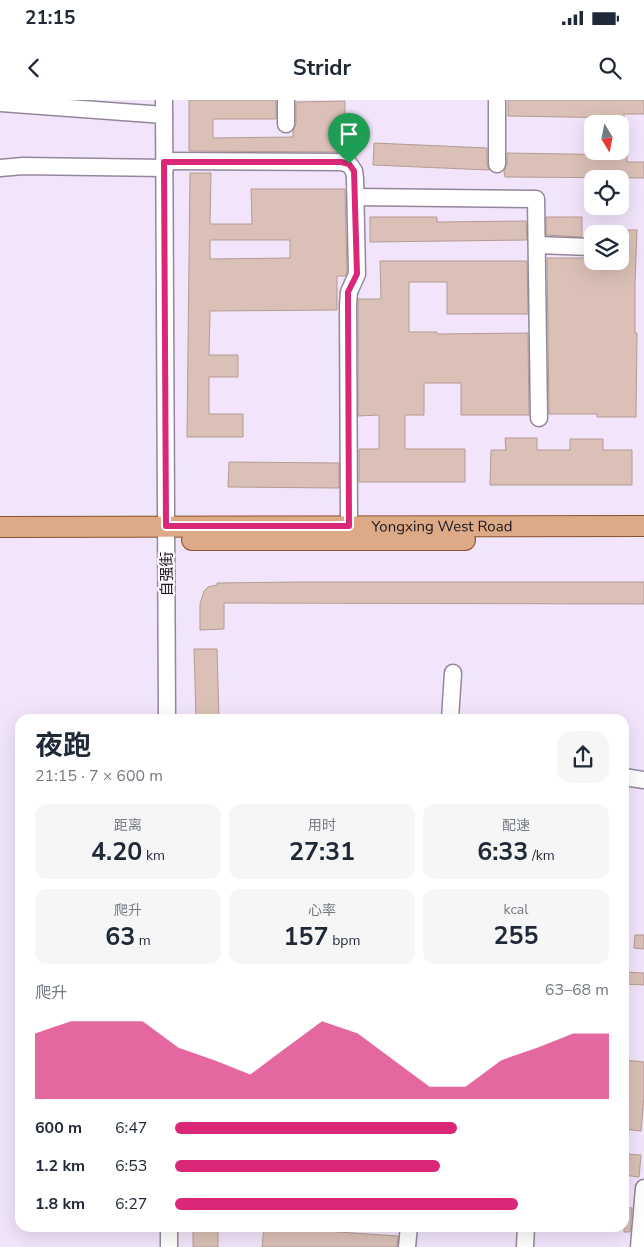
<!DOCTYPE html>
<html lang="zh">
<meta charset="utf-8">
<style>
:root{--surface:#fff;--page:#f6f6f7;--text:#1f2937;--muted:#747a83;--accent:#db2777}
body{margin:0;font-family:"Nunito Sans","Noto Sans SC",sans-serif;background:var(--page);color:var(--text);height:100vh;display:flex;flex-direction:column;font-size:19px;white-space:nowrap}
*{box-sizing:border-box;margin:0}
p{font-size:16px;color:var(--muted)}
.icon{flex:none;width:28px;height:28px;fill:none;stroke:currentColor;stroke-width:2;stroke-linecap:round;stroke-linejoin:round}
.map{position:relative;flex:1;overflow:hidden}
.panel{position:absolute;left:15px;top:614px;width:614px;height:518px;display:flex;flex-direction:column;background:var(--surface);border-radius:15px;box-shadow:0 5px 20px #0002}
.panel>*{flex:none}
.needle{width:32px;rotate:170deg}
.controls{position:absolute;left:584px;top:15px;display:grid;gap:10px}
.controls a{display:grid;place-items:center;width:45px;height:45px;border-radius:10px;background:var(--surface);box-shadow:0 5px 20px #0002;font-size:25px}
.pin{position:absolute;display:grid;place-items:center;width:42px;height:42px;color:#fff;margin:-51px -21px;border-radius:50% 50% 50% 0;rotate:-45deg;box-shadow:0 0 5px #0007}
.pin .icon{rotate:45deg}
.round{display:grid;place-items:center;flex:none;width:52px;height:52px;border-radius:15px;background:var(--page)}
.head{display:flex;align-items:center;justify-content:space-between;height:85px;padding:0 20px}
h1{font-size:28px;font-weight:700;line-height:38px}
.metrics{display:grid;grid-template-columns:repeat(3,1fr);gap:8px;height:85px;padding:5px 20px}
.metrics div{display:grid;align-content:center;border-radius:12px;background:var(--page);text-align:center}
.metrics b{font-size:25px;font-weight:700}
.metrics small{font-size:14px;font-weight:400}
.metrics p{font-size:14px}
.chart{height:140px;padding:10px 20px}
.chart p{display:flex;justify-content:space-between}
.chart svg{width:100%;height:90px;margin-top:5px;fill:var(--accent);opacity:.7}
ul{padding:0 20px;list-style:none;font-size:16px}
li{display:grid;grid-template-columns:80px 60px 1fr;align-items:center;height:38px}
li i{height:12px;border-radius:6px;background:var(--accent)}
.status{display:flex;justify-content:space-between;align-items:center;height:35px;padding:0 25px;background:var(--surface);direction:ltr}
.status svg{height:14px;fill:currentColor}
header{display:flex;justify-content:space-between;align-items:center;height:65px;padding:0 20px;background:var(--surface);font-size:22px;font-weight:700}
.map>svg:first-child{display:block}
</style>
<div class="status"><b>21:15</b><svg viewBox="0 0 49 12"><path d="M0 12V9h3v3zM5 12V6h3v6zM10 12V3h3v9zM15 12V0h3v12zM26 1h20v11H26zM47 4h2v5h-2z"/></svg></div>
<header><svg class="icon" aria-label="back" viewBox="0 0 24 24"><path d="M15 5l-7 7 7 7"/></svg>Stridr<svg class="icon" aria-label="search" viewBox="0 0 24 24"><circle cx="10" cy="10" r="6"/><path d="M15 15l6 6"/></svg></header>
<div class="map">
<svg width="644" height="1147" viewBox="0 0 644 1147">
<rect width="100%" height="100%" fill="#f2e4fa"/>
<g fill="#dac0b7" stroke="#b49b93" fill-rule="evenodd">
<polygon points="189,0 276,0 276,19 213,19 213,38 293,37 293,30 296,24 296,2 345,1 345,20 339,20 339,52 189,51"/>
<polygon points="508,0 644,0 644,14 624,14 624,18 508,16"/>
<polygon points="374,43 487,48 487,64 489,70 373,65"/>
<polygon points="507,53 627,55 627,62 644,62 644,78 505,77 504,71 507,64"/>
<path d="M 190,73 L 211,73 L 210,124 L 252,124 L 251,89 L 345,89 L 347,172 L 345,176 L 337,176 L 337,210 L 210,211 L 209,255 L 238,255 L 238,277 L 209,277 L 209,314 L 243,314 L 243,337 L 187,337 ZM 210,140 L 290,140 L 290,158 L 210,159 Z"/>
<polygon points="370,117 437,117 437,122 526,121 527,140 370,142"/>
<polygon points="546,117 582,117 582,137 546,135"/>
<polygon points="620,130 637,130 635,183 635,233 637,233 636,317 597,317 597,314 549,314 547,158 585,158 585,162 620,162"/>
<polygon points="380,161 527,161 528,214 447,214 447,182 409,182 409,232 437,232 437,234 528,233 529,315 461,315 461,283 424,283 424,315 405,315 405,349 465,349 465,382 359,382 359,349 379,349 379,315 358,316 358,199 381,199"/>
<polygon points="505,338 537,338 537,350 570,350 570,339 603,339 603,350 632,350 632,385 490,385 491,350 506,350"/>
<polygon points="229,362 339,363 339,388 228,387"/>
<polygon points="299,482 644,482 644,504 224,503 224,529 200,530 200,504 204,491 208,487 217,485 217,483"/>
<polygon points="194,549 217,549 219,619 196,619"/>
<polygon points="635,835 644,835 644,849 634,848"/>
<polygon points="624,872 644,873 644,885 624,884"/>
<polygon points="624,960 644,962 644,996 641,1031 624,1029"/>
<polygon points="624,1054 641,1055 639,1077 624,1075"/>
<polygon points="624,1107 632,1108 630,1132 624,1132"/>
<rect x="193" y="1126" width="25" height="21"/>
<polygon points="264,1127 398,1136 397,1147 262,1147"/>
</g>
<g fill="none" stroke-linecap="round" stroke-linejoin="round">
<defs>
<g id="minor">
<polyline points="164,0 167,619"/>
<polyline points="497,0 497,64"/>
<polyline points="0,3 164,15"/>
<polyline points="286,24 286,0"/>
<polyline points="165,61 341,62 349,64 354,71 355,79 357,174 349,192 348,205 349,426"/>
<polyline points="0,68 23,66 165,68"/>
<polyline points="356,97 536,99 539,318"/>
<polyline points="537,145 591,147"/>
<polyline points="450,619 453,573"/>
<polyline points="624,677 644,680"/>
<polyline points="169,1126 169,1147"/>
<polyline points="407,1147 409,1126"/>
<polyline points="525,1147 526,1126"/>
<polyline points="639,1147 644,1088"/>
</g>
<g id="major">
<path id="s1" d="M 0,427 L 644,426"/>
<polyline points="192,440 465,440"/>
</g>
</defs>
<use href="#minor" stroke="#94879b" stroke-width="19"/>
<use href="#major" stroke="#8a522d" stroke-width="22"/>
<use href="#minor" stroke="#fff" stroke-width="16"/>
<use href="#major" stroke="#dcaa86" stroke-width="20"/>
</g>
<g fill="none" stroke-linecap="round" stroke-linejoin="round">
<defs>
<polygon id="route" points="164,62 341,62 349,64 354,71 357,174 348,192 348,205 349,426 166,426"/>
</defs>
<use href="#route" stroke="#fff" stroke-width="10"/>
<use href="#route" stroke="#db2777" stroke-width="6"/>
</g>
<g text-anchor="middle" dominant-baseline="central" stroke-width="4.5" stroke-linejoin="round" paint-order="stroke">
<g font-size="15" fill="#1b161d" stroke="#fbf5fe">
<text stroke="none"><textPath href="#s1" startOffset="442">Yongxing West Road</textPath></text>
<text transform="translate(167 474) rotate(-90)">自强街</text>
</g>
</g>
</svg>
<div class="controls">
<a><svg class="needle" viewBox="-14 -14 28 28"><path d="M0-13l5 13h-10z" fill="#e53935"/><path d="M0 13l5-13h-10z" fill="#747a83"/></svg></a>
<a><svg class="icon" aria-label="locate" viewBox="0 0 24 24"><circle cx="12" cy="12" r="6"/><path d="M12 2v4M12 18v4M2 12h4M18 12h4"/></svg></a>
<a><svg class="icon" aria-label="layers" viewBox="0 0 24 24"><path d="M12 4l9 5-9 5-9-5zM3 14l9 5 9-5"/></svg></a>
</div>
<div class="pin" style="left:349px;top:64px;background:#1e9e55"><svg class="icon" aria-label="arrive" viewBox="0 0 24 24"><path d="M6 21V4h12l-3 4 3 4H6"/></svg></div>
<section class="panel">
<div class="head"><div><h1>夜跑</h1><p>21:15 · 7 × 600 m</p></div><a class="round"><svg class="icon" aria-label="share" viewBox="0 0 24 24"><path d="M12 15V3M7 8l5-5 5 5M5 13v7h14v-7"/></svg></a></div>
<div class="metrics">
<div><p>距离</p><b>4.20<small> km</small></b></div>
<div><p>用时</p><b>27:31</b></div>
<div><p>配速</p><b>6:33<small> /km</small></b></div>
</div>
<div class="metrics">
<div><p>爬升</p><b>63<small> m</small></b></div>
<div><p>心率</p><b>157<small> bpm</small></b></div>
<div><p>kcal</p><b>255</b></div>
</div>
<div class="chart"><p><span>爬升</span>63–68 m</p>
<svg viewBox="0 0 160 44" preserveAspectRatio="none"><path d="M0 44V12L10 6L20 6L30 6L40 19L50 25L60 32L70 19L80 6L90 12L100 25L110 38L120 38L130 25L140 19L150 12L160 12V44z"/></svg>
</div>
<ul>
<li><b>600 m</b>6:47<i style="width:65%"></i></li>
<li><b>1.2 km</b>6:53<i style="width:61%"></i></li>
<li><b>1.8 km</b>6:27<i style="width:79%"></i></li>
</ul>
</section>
</div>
